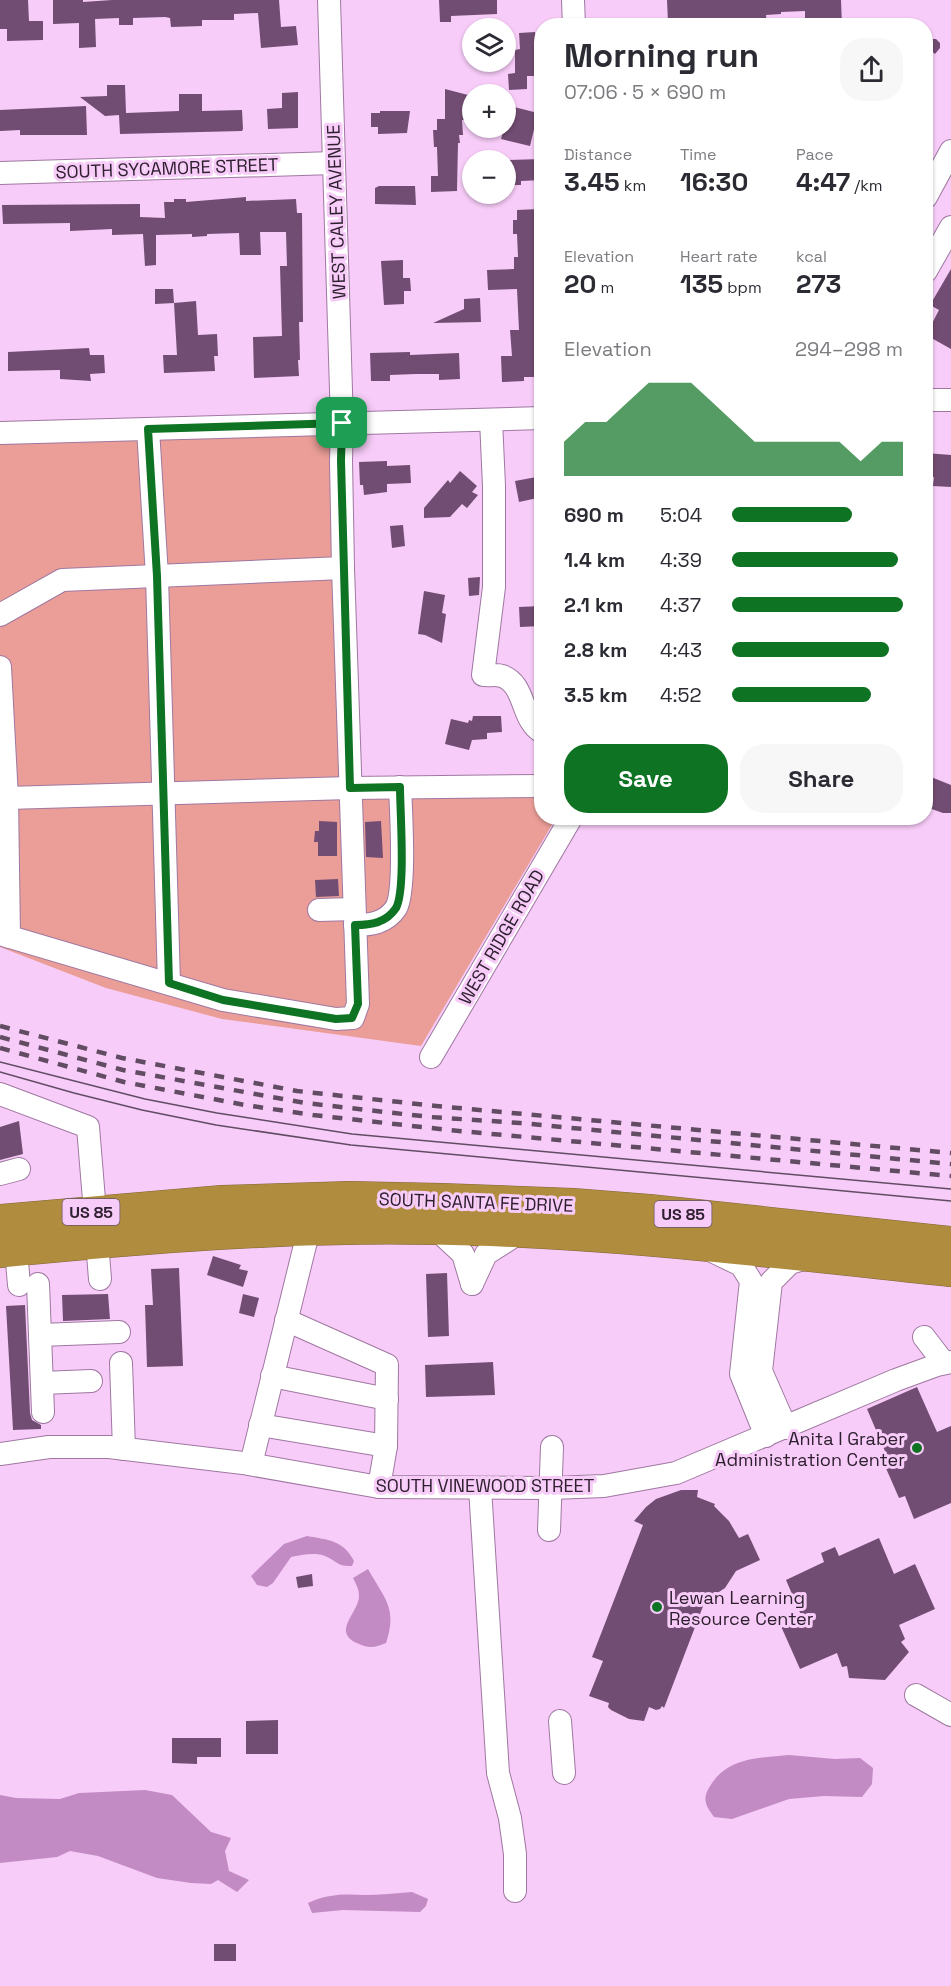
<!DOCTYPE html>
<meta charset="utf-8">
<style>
:root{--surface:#fff;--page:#f7f7f7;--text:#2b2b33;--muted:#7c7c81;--accent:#0e7323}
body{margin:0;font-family:"Space Grotesk",sans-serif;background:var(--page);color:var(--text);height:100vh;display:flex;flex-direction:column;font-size:22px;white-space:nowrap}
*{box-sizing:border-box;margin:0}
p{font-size:20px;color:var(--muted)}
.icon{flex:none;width:33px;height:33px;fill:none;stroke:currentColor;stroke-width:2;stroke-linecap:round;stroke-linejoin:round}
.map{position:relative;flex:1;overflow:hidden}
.details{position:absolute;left:534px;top:18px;width:399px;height:807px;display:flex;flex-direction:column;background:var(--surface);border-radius:24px;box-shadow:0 2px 4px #0004}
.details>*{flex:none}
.controls{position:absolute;left:462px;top:18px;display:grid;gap:12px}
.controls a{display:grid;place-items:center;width:54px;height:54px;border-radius:50%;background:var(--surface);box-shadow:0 2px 4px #0004;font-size:30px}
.pin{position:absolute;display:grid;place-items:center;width:51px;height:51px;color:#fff;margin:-26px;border-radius:12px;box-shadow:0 3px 9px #0006}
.round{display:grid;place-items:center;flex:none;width:63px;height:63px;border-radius:24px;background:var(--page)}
.head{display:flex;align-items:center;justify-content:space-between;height:102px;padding:0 30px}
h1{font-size:33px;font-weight:700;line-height:45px}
.figures{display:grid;grid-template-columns:repeat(3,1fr);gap:9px;height:102px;padding:6px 30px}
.figures div{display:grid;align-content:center}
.figures b{font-size:26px;font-weight:700}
.figures small{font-size:16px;font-weight:400}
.figures p{font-size:16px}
.chart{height:168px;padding:12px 30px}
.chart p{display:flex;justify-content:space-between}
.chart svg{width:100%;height:108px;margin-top:6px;fill:var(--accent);opacity:.7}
.primary-button{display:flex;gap:12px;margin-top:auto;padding:12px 30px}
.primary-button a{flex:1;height:69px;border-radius:24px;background:var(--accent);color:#fff;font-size:24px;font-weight:700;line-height:69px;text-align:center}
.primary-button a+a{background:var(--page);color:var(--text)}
ul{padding:0 30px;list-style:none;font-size:20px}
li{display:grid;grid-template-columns:96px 72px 1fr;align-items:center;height:45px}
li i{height:15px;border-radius:8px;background:var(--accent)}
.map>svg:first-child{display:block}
</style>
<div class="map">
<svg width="951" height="1986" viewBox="0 0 951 1986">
<rect width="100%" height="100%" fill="#f7ccf8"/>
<polygon fill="#ea9e97" points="345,432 359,783 541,782 542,818 556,818 421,1046 222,1019 106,988 0,947 0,443"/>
<g fill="#c28bc4">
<path d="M 307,1536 C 329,1540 343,1540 354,1561 L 352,1566 C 338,1567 337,1561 325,1556 C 315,1552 301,1555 291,1557 L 273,1583 L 267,1587 L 257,1585 L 251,1576 L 284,1544 Z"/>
<path d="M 368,1569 C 384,1598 398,1608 386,1643 C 377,1647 369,1649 359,1644 C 330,1632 359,1613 359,1596 C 359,1589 356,1584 353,1578 Z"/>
<path d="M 789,1755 L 835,1759 L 860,1758 L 873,1768 L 872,1784 L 862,1797 L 824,1796 L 789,1799 L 732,1819 L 714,1817 C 704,1803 702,1798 712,1783 C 730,1757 760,1758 789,1755 Z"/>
<polygon points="145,1790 172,1795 211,1832 231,1838 225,1851 229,1871 249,1880 237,1892 218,1880 211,1884 191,1883 157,1878 98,1856 70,1851 57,1857 0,1863 0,1795 16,1798 60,1799 79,1793"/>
<path d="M 412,1892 L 428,1899 L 426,1906 L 420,1912 L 343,1910 L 312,1913 L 308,1903 C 327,1894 344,1894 364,1895 C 380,1895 396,1893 412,1892 Z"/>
</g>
<g fill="#724d73">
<polygon points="0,0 28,0 29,21 43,21 43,40 7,41 7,29 0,29"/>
<polygon points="53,0 83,0 83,2 112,0 279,0 281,27 296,26 298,45 261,48 258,13 234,14 234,20 202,20 202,26 171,27 170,18 165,17 133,18 133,25 119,25 119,18 95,19 96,47 79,48 79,23 53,24"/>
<polygon points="439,0 497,0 497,14 451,16 451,22 440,22"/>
<polygon points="667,0 841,0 842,26 830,26 830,18 805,19 805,11 781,12 781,14 766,15 767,26 741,26 741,21 702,22 702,26 671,26 671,23 668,23"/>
<polygon points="535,32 536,50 539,50 540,65 536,65 536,76 527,76 527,89 509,90 508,74 515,73 515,50 520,49 519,33"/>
<polygon points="932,39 936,39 940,43 940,48 935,54 928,48 928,42"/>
<polygon points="107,85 125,85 126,113 179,111 179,94 202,94 202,111 242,110 243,129 242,131 120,134 119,115 105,116 80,97 107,96"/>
<polygon points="445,89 472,96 472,120 462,120 463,135 459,135 460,143 458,143 457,191 431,192 431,176 438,176 437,147 434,147 433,130 437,130 437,119 445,119"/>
<polygon points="298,92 298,128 268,129 267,109 282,108 282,93"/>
<polygon points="86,106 87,135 20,135 20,130 0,131 0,110"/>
<polygon points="510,106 538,113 530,146 501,139"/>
<polygon points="380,111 410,111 407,133 378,134 378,127 371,127 371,113 380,113"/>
<polygon points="542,159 542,180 521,181 521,185 506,185 506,160"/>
<polygon points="379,186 415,186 416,205 375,204 375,188"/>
<polygon points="246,197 246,201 296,199 297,213 302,213 303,322 299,322 300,360 298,360 299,376 254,378 253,337 282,336 280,266 287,266 286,232 260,232 261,255 240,255 239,233 207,234 207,236 192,237 192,234 156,235 156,265 145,266 143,234 112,235 112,229 70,231 70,223 3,224 2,205 140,204 140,217 165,218 164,202 174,202 174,199 186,199 186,202"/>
<polygon points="539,209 540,229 542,229 542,377 524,377 524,381 502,382 501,356 512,356 510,330 519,330 517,289 488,290 487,270 514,269 514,257 518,257 517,234 513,234 513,220 517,220 517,210"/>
<polygon points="403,260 403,278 410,278 411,291 404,291 404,304 384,305 381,261"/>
<polygon points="951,269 951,349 926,335 939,310 930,305"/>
<polygon points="155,289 173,289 174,303 155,304"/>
<polygon points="480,298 481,322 433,323 464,309 464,299"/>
<polygon points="196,301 198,335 217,334 218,356 214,356 215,371 164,373 163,355 177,355 174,303"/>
<polygon points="89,348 90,355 104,355 105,373 90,374 91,381 60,379 60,370 8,371 8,352"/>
<polygon points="410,352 410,355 459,353 460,379 439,380 439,374 416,374 390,375 390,381 371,381 370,353"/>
<polygon points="926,453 951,455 951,487 933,486 934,477 926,477"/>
<polygon points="387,461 387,466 410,465 411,483 387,484 387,492 364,495 363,485 360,485 359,462"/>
<polygon points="460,471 477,486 472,492 478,495 467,508 462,504 450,517 424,518 424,508 448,480 450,483"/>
<polygon points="542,476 542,497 519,502 515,481"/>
<polygon points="403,525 405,546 392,548 390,526"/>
<polygon points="480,577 479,595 469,596 468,578"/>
<polygon points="424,591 445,595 442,613 446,614 442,643 425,635 418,634"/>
<polygon points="542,606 542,626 520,627 519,607"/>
<polygon points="473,716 501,716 502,732 487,733 487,739 472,740 469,750 445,744 451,719 468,723 469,720 472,721"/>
<polygon points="926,775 951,785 951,813 943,813 926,807"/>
<polygon points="319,821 337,822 337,856 318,856 318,842 314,842 315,831 319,831"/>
<polygon points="381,821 383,858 366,857 365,822"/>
<polygon points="338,879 339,896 316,897 315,880"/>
<polygon points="19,1121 23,1154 0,1160 0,1127"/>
<polygon points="213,1256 241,1265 239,1269 248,1271 243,1287 207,1275"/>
<polygon points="179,1268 183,1366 147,1367 145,1305 153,1305 151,1269"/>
<polygon points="447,1273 449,1336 428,1337 426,1274"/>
<polygon points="108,1294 110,1319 63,1321 62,1295"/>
<polygon points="243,1294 259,1298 254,1317 239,1313"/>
<polygon points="25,1305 30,1413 32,1420 41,1425 41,1429 13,1430 6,1306"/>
<polygon points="493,1362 495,1395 426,1397 425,1365"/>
<polygon points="917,1387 937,1432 951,1426 951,1503 914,1519 905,1496 899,1498 885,1466 890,1463 867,1409"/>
<polygon points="681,1490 698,1490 697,1497 715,1504 714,1506 729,1521 739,1538 748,1534 760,1560 736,1571 725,1588 705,1601 664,1708 662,1706 660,1709 656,1710 649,1707 644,1721 629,1719 611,1710 608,1707 609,1703 589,1696 603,1661 592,1657 643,1525 634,1521 646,1507 656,1499"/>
<polygon points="879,1538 894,1574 915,1564 935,1609 899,1625 905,1639 901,1642 909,1652 885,1680 849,1678 847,1666 842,1667 837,1653 800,1669 780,1624 801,1615 786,1580 824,1562 821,1553 835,1547 839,1556"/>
<polygon points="312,1574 313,1586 298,1588 296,1577"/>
<polygon points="278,1720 278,1754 246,1754 246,1721"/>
<polygon points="172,1738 221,1738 221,1757 197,1757 197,1764 172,1763"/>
<rect x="214" y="1944" width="22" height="17"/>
</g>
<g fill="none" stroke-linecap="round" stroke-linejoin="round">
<defs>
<g id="minor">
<polyline points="573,0 574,26"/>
<polyline points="0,173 334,163"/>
<polyline points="926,197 951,151"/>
<polyline points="926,271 951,227"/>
<polyline points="926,400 951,400"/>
<path d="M 491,420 L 494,486 L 494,587 L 483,675 C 489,676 496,674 502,676 C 526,684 521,721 542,732"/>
<polyline points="148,429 157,576 169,983"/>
<polyline points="0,433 542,418"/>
<polyline points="0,615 62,580 343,568"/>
<polyline points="0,667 7,798 9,937"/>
<polyline points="7,798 350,788 542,786"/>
<polyline points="319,910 354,909"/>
<path d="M 355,925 C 371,925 386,923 396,908 C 406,890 401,812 400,787"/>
<polyline points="0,934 223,1000 336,1019 353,1018 358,1004 343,568 341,461 342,423 329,0"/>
<polyline points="431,1057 571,818"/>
<polyline points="0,1094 88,1127 95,1212"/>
<polyline points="0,1174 19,1169"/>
<polyline points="435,1228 463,1254 472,1284"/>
<polyline points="97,1242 100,1279"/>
<polyline points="16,1250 19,1285"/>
<polyline points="714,1252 741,1265 751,1281 741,1374 766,1436"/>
<polyline points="38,1284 43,1412"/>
<polyline points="472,1284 486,1254 522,1231"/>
<polyline points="286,1320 387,1365 386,1446"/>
<polyline points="40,1335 119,1332"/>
<polyline points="924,1337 944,1363"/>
<polyline points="121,1363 124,1449"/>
<polyline points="272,1376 387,1399"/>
<polyline points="42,1383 91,1381"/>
<polyline points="260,1425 386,1446 379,1487"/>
<polyline points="786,1428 761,1371 771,1282 790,1263 810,1257"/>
<polyline points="0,1454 49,1447 109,1447 243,1463 379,1487 552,1488 604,1486 676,1473 896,1380 937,1365 951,1362"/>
<polyline points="251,1464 309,1229"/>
<polyline points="480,1488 498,1773 510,1818 515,1854 515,1891"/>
<polyline points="549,1530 552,1447"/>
<polyline points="916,1695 951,1715"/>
<polyline points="560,1721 564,1773"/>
</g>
<g id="highway">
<polyline points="0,1221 222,1202 349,1198 442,1200 573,1205 649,1211 951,1243"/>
<path d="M 0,1251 C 145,1237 290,1225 435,1228 C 608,1231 779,1252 951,1270"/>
</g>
</defs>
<use href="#minor" stroke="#9f78a1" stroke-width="24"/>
<use href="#highway" stroke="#826639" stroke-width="34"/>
<use href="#minor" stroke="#fff" stroke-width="22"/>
<use href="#highway" stroke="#af8c3e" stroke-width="33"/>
<g stroke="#624c63" stroke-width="1.5">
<polyline points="0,1062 145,1099 217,1113 352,1134 951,1189"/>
<polyline points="0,1072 74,1093 142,1110 216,1125 351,1145 951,1201"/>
</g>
<g stroke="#624c63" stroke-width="4.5" stroke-dasharray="10 10" stroke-linecap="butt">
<polyline points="0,1026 122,1058 297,1091 436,1106 951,1153"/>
<polyline points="0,1037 123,1070 305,1103 430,1117 520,1123 951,1164"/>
<polyline points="0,1048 124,1082 245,1105 313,1115 449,1130 951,1176"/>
</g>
</g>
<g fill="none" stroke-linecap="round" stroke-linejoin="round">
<defs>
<path id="route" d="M 342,423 L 341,461 L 350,788 L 400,787 C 400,811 406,890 396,908 C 386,923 371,925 355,925 L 358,1004 L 352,1018 L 336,1019 L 223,1000 L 169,983 L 157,576 L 148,429 Z"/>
</defs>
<use href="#route" stroke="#fff" stroke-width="12"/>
<use href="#route" stroke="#0e7323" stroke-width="8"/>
</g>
<g fill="#0e7323" stroke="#f7ccf8" stroke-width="2">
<circle cx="917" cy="1448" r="6"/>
<circle cx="657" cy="1607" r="6"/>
</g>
<g text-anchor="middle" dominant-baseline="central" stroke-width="6" stroke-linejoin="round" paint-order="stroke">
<g fill="#f7ccf8" stroke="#6b546c" stroke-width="1.5">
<rect x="62.5" y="1199" width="57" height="26" rx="4.5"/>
<rect x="654.5" y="1201" width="57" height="26" rx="4.5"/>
</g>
<g font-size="16" font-weight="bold" fill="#2f2030">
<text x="91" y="1212">US 85</text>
<text x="683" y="1214">US 85</text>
</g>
<g font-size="18" fill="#2f2030" stroke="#f7ccf8">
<text transform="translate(167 168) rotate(-2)">SOUTH SYCAMORE STREET</text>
<text transform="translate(336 212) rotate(-92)">WEST CALEY AVENUE</text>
<text transform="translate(501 937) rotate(-60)">WEST RIDGE ROAD</text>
<text transform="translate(476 1202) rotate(2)">SOUTH SANTA FE DRIVE</text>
<text x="485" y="1485">SOUTH VINEWOOD STREET</text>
</g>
<g font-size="18" fill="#2f2030" stroke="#f7ccf8" text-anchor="end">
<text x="905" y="1438">Anita I Graber<tspan x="905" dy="21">Administration Center</tspan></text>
<text x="669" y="1597" text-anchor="start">Lewan Learning<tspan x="669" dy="21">Resource Center</tspan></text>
</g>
</g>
</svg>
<div class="controls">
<a><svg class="icon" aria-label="layers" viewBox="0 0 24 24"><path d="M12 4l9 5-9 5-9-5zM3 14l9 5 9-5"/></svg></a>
<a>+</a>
<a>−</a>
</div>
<div class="pin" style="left:342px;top:423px;background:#1e9e55"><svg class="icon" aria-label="arrive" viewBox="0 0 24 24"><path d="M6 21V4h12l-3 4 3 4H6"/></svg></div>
<section class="details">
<div class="head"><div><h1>Morning run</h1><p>07:06 · 5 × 690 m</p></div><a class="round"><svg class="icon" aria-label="share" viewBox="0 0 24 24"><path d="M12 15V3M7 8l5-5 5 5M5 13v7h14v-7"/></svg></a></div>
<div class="figures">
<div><p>Distance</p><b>3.45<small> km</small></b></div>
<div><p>Time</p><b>16:30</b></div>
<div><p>Pace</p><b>4:47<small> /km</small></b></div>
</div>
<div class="figures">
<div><p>Elevation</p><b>20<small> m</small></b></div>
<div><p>Heart rate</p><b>135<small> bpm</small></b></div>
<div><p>kcal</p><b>273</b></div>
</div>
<div class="chart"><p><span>Elevation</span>294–298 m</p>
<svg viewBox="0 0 160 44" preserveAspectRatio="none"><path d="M0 44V30L10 22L20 22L30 14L40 6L50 6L60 6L70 14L80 22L90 30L100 30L110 30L120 30L130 30L140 38L150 30L160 30V44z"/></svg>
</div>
<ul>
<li><b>690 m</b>5:04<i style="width:70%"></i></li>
<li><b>1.4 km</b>4:39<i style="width:97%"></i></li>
<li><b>2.1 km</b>4:37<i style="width:100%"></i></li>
<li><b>2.8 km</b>4:43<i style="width:92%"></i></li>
<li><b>3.5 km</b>4:52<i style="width:81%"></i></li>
</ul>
<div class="primary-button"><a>Save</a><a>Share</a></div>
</section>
</div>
